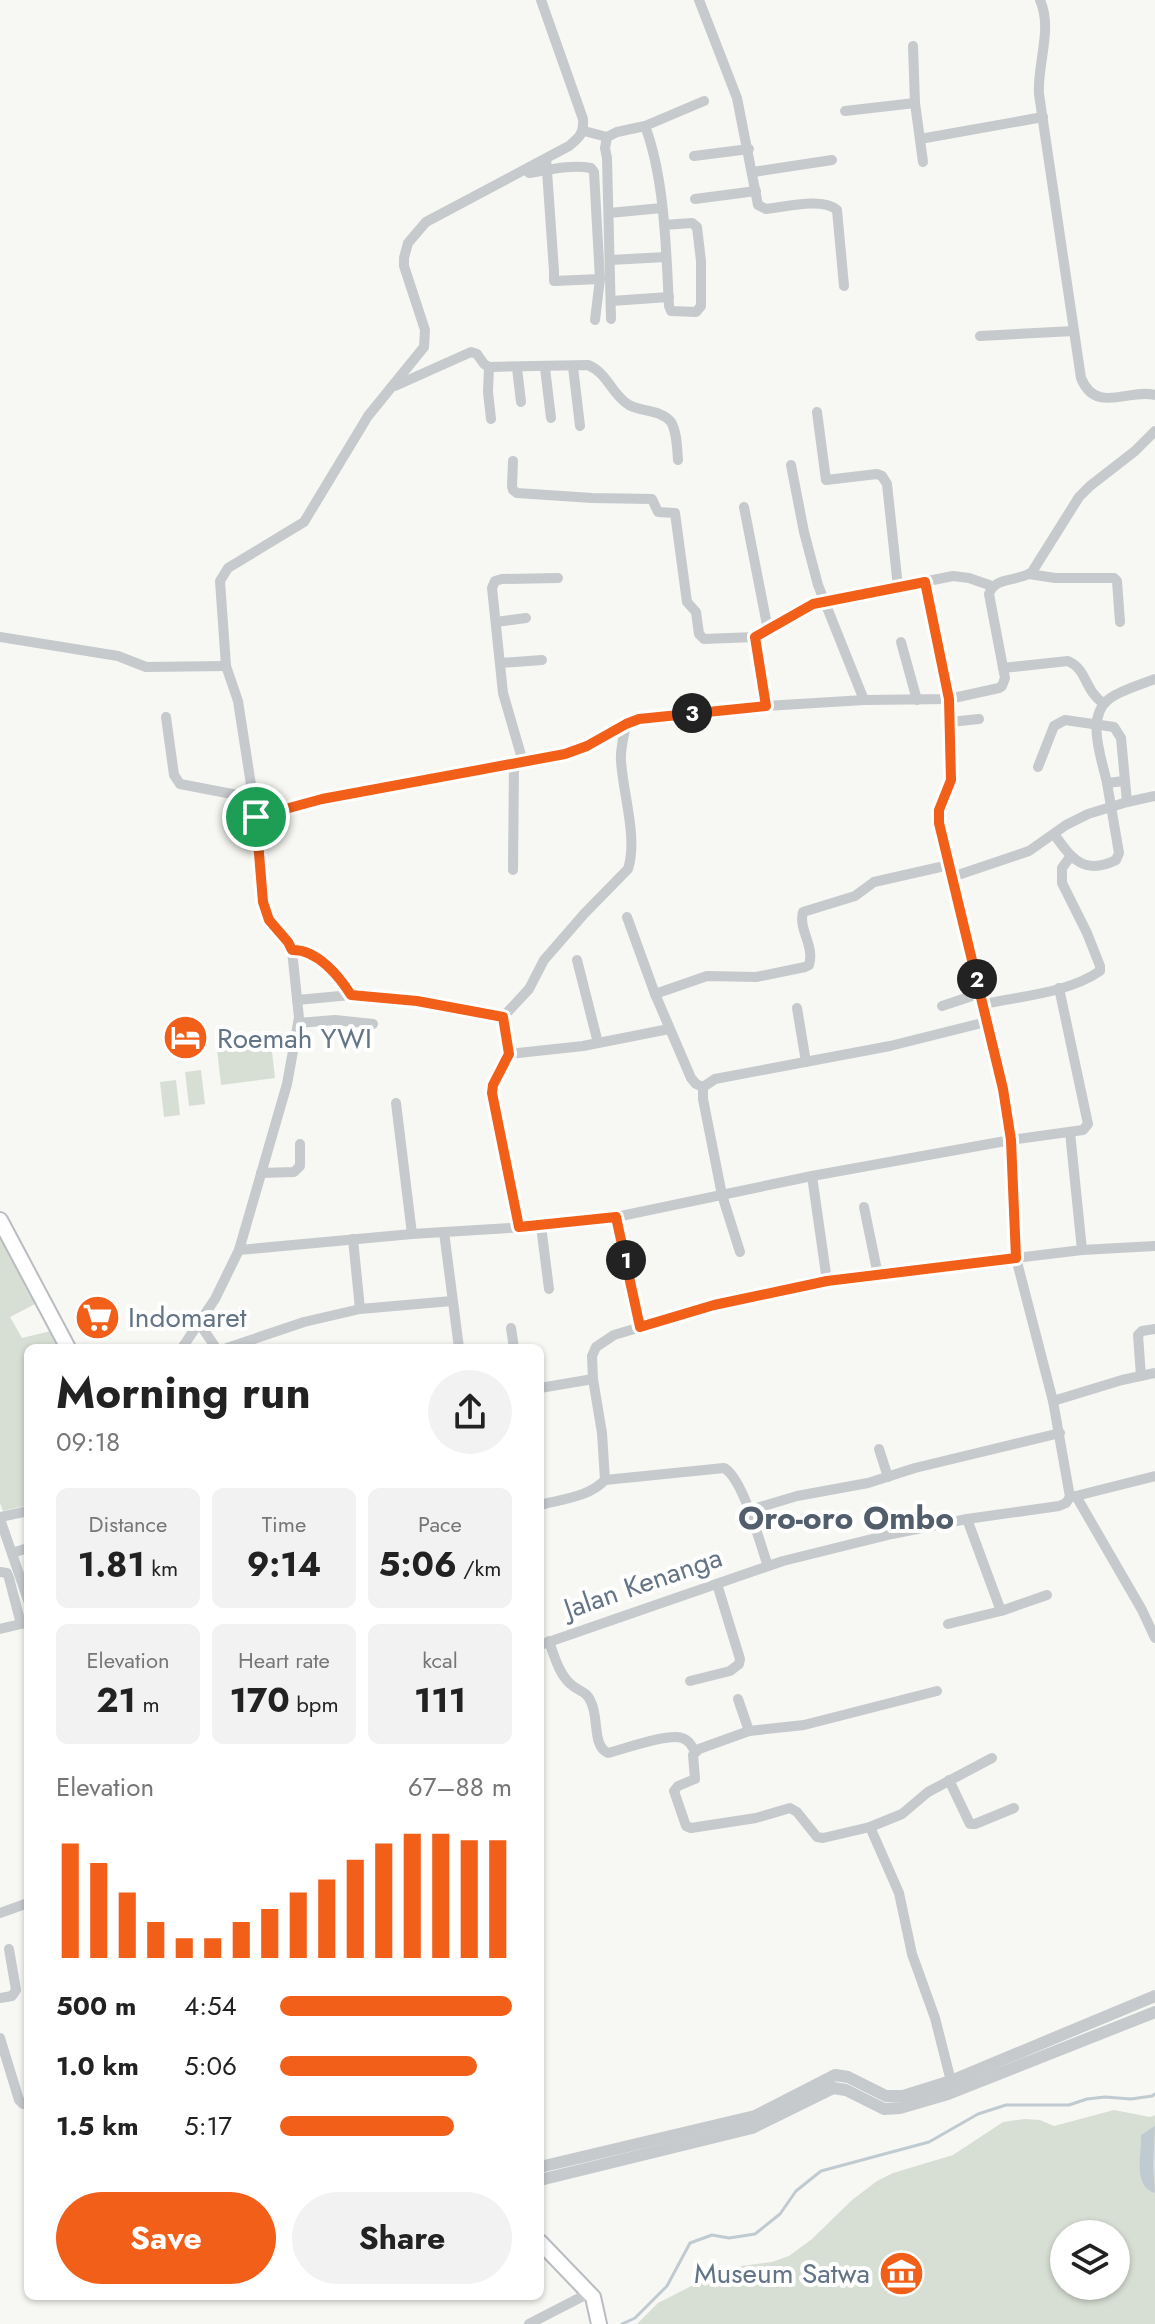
<!DOCTYPE html>
<meta charset="utf-8">
<style>
:root{--surface:#fff;--page:#f2f2f2;--text:#222;--muted:#767676;--accent:#f15f19}
body{margin:0;font-family:Jost,sans-serif;background:var(--page);color:var(--text);height:100vh;display:flex;flex-direction:column;font-size:30px;white-space:nowrap}
*{box-sizing:border-box;margin:0}
p{font-size:26px;color:var(--muted)}
.icon{flex:none;width:44px;height:44px;fill:none;stroke:currentColor;stroke-width:2;stroke-linecap:round;stroke-linejoin:round}
.map{position:relative;flex:1;overflow:hidden}
.sheet{position:absolute;left:24px;top:1344px;width:520px;height:956px;display:flex;flex-direction:column;background:var(--surface);border-radius:12px;box-shadow:0 2px 6px #0004}
.sheet>*{flex:none}
.fabs{position:absolute;left:1050px;top:2220px;display:grid;gap:16px}
.fabs a{display:grid;place-items:center;width:80px;height:80px;border-radius:50%;background:var(--surface);box-shadow:0 2px 6px #0004;font-size:40px}
.pin{position:absolute;display:grid;place-items:center;width:68px;height:68px;color:#fff;margin:-34px;border:4px solid #fff;border-radius:50%;box-shadow:0 2px 8px #0007}
.km{position:absolute;width:40px;height:40px;margin:-20px;border-radius:50%;background:#222;color:#fff;font-size:22px;line-height:40px;text-align:center}
.round{display:grid;place-items:center;flex:none;width:84px;height:84px;border-radius:42px;background:var(--page)}
.overview{display:flex;align-items:center;justify-content:space-between;height:136px;padding:0 32px}
h1{font-size:44px;font-weight:700;line-height:60px}
.stats{display:grid;grid-template-columns:repeat(3,1fr);gap:12px;height:136px;padding:8px 32px}
.stats div{display:grid;align-content:center;border-radius:12px;background:var(--page);text-align:center}
.stats b{font-size:34px;font-weight:700}
.stats small{font-size:22px;font-weight:400}
.stats p{font-size:22px}
.chart{height:224px;padding:16px 32px}
.chart p{display:flex;justify-content:space-between}
.chart svg{width:100%;height:144px;margin-top:8px;stroke:var(--accent);stroke-width:6}
.primary-button{display:flex;gap:16px;margin-top:auto;padding:16px 32px}
.primary-button a{flex:1;height:92px;border-radius:48px;background:var(--accent);color:#fff;font-size:32px;font-weight:700;line-height:92px;text-align:center}
.primary-button a+a{background:var(--page);color:var(--text)}
ul{padding:0 32px;list-style:none;font-size:26px}
li{display:grid;grid-template-columns:128px 96px 1fr;align-items:center;height:60px}
li i{height:20px;border-radius:10px;background:var(--accent)}
.map>svg:first-child{display:block}
</style>
<div class="map">
<svg width="1155" height="2324" viewBox="0 0 1155 2324">
<rect width="100%" height="100%" fill="#f7f7f3"/>
<g fill="#d7dfd4" fill-rule="evenodd">
<polygon points="271,1043 275,1078 221,1085 217,1049"/>
<polygon points="201,1070 205,1104 189,1106 185,1072"/>
<polygon points="176,1080 180,1115 164,1117 160,1082"/>
<polygon points="0,1231 37,1303 10,1317 22,1338 51,1331 59,1348 28,1348 28,1505 3,1511 0,1503"/>
<path d="M 1114,2110 L 1150,2117 L 1155,2115 L 1155,2324 L 637,2324 L 658,2303 L 727,2268 L 772,2262 L 789,2256 L 812,2239 L 852,2200 L 877,2181 L 893,2173 L 953,2155 L 1003,2122 L 1024,2119 L 1040,2120 L 1054,2126 ZM 1064,2234 L 1116,2234 L 1116,2286 L 1064,2286 Z"/>
</g>
<path fill="#c0cbd1" d="M 1155,2126 L 1153,2166 L 1155,2193 C 1132,2186 1142,2154 1141,2135 Z"/>
<g fill="none" stroke-linecap="round" stroke-linejoin="round">
<polyline stroke="#c0cbd1" stroke-width="3" points="622,2324 635,2318 667,2286 690,2243 712,2235 729,2238 755,2234 780,2214 796,2191 821,2171 929,2142 978,2114 1006,2105 1069,2105 1087,2099 1105,2097 1131,2099 1152,2096 1155,2094"/>
<defs>
<g id="secondary">
<polyline points="0,1220 68,1348"/>
<polyline points="540,2242 589,2293 593,2297 599,2324"/>
</g>
</defs>
<use href="#secondary" stroke="#b8bdc2" stroke-width="18"/>
<g stroke="#c6cacd" stroke-width="10">
<path d="M 699,0 L 737,98 L 758,205 L 766,209 C 785,207 823,197 837,210 L 844,286"/>
<path d="M 1040,0 C 1053,29 1037,64 1039,94 L 1081,378 C 1096,415 1129,388 1155,395"/>
<polyline points="913,46 915,103 923,162"/>
<polyline points="845,111 915,103"/>
<polyline points="645,126 704,101"/>
<polyline points="584,131 607,137 605,148 607,158 611,319"/>
<path d="M 607,137 L 617,132 L 645,126 C 665,179 666,250 669,306 L 671,311 L 696,312 L 701,306 L 701,261 L 697,227 L 692,223 L 664,225"/>
<polyline points="920,139 1043,117"/>
<polyline points="694,156 749,149"/>
<polyline points="753,172 832,160"/>
<path d="M 529,173 C 548,170 571,164 591,168 L 594,172 L 600,279 L 554,281 L 554,271 L 547,171 L 546,159"/>
<polyline points="695,199 756,191"/>
<polyline points="609,213 662,208"/>
<polyline points="610,260 666,257"/>
<polyline points="611,301 669,297"/>
<polyline points="595,320 600,279"/>
<polyline points="980,336 1074,331"/>
<polyline points="489,367 488,392 491,419"/>
<polyline points="573,367 580,426"/>
<polyline points="517,368 521,402"/>
<polyline points="545,368 551,418"/>
<path d="M 395,386 L 471,352 L 477,354 L 484,364 L 489,367 L 588,365 C 608,373 611,394 629,405 C 642,412 662,410 671,422 C 677,432 677,448 678,460"/>
<polyline points="817,412 826,480 877,474 882,476 887,484 898,587"/>
<polyline points="513,461 512,486 513,490 517,493 592,498 652,499 658,512 675,513 687,602 696,612 699,634 704,639 755,637 813,604 953,576 969,578 992,586"/>
<polyline points="791,465 804,532 818,585 864,700"/>
<polyline points="744,507 768,630"/>
<polyline points="1029,574 1055,578 1114,578 1117,581 1120,622"/>
<polyline points="496,622 526,618"/>
<polyline points="0,637 118,656 146,667 226,666"/>
<polyline points="755,637 766,706"/>
<polyline points="901,642 917,700"/>
<polyline points="500,663 542,660"/>
<path d="M 1003,668 L 1068,661 C 1088,670 1083,689 1104,704"/>
<polyline points="166,717 174,775 180,784 253,798"/>
<polyline points="950,722 979,719"/>
<polyline points="523,762 503,693 492,588 495,581 502,579 558,578"/>
<polyline points="1038,767 1054,726 1065,720 1114,727 1121,738 1127,802"/>
<path d="M 1124,781 L 1107,783 C 1102,759 1085,717 1109,699 C 1121,690 1140,685 1155,679"/>
<polyline points="256,817 322,799 565,754 587,746 626,724 639,719 766,706 864,700 949,699 925,582"/>
<path d="M 1054,834 C 1071,858 1084,876 1116,860 L 1119,853 L 1107,783"/>
<polyline points="513,870 514,763"/>
<polyline points="952,877 1029,851 1066,825 1088,814 1127,802 1155,796"/>
<polyline points="627,917 655,994 691,1078 696,1084 703,1087"/>
<path d="M 292,950 C 316,948 339,976 351,995"/>
<polyline points="577,960 598,1043"/>
<path d="M 655,994 L 707,976 L 756,977 L 805,967 L 809,965 C 815,946 798,929 803,912 L 855,896 L 874,882 L 949,865"/>
<polyline points="297,1000 351,995 417,1001 503,1017"/>
<path d="M 984,1004 C 1021,996 1068,993 1100,971 L 1100,966 L 1087,933 L 1062,883 L 1062,868 L 1070,857"/>
<polyline points="942,1006 981,993"/>
<polyline points="797,1008 806,1062"/>
<polyline points="298,1023 335,1020 373,1024"/>
<polyline points="509,1054 583,1046 669,1029"/>
<polyline points="396,1103 412,1234"/>
<polyline points="1070,1132 1082,1250"/>
<polyline points="261,1173 294,1172 300,1166 300,1144"/>
<polyline points="812,1176 827,1281"/>
<polyline points="864,1207 878,1275"/>
<polyline points="616,1217 640,1327"/>
<polyline points="541,1226 549,1289"/>
<path d="M 519,1227 L 492,1093 L 493,1085 L 509,1054 L 503,1017 L 529,989 L 544,960 L 584,914 L 628,869 C 638,838 623,794 621,761 C 620,749 624,736 626,724"/>
<polyline points="444,1232 459,1348"/>
<polyline points="353,1239 360,1309"/>
<polyline points="239,1250 412,1234 541,1226 616,1217 812,1176 1011,1140 1083,1130 1088,1124 1059,988"/>
<polyline points="740,1252 722,1195 703,1099 703,1087 715,1079 890,1046 986,1022"/>
<polyline points="199,1323 216,1348"/>
<polyline points="511,1328 514,1348"/>
<path d="M 182,1348 L 215,1299 L 239,1250 L 287,1084 L 299,1018 L 292,950 L 288,942 L 269,920 L 263,902 L 256,817 L 238,701 L 226,666 L 220,581 L 228,568 L 304,522 L 368,416 L 424,347 L 425,330 L 404,266 L 404,258 L 408,243 L 426,222 L 569,146 C 580,137 584,133 583,119 L 541,0"/>
<polyline points="227,1348 304,1322 360,1309 452,1301"/>
<polyline points="1141,1376 1138,1335 1142,1331 1155,1329"/>
<polyline points="540,1388 593,1379"/>
<polyline points="1053,1401 1122,1380 1155,1373"/>
<polyline points="879,1449 888,1477"/>
<polyline points="605,1480 602,1433 593,1379 592,1356 596,1347 614,1335 714,1305 827,1281 1082,1250 1155,1246"/>
<polyline points="1076,1496 1142,1610 1155,1638"/>
<polyline points="1072,1497 1155,1476"/>
<path d="M 540,1505 C 562,1499 589,1497 605,1480 L 724,1468 C 743,1478 760,1544 768,1566"/>
<polyline points="750,1510 797,1496 868,1483 915,1468 1060,1433"/>
<polyline points="0,1517 28,1511"/>
<polyline points="0,1519 28,1600"/>
<polyline points="12,1553 28,1548"/>
<polyline points="0,1572 7,1573 9,1578 21,1624"/>
<polyline points="1001,1611 1047,1595"/>
<polyline points="948,1624 1001,1611 967,1519"/>
<polyline points="0,1629 25,1623"/>
<path d="M 549,1641 C 554,1656 560,1677 573,1686 C 581,1692 587,1692 591,1702 C 599,1717 592,1746 608,1753 C 624,1749 668,1733 682,1738 C 689,1740 692,1746 695,1752"/>
<path d="M 540,1645 L 783,1561 L 892,1534 L 967,1519 L 1059,1506 L 1066,1503 L 1070,1497 L 1053,1401 L 1016,1258 L 1011,1140 L 1003,1089 L 938,816 L 951,780 L 949,699 L 999,688 L 1002,686 L 1005,678 L 989,594 C 995,576 1018,582 1032,572 L 1079,497 L 1090,486 L 1135,451 L 1155,431"/>
<polyline points="690,1681 730,1671 739,1664 740,1659 717,1584"/>
<polyline points="937,1691 804,1725 749,1731 699,1749 693,1755 695,1779 678,1786 674,1791 686,1826 691,1828 756,1818 790,1808 797,1812 817,1837 823,1838 870,1827 899,1893 912,1954 935,2018 951,2081"/>
<polyline points="738,1699 749,1731"/>
<polyline points="949,1780 970,1824 975,1824 1014,1808"/>
<polyline points="870,1827 902,1814 928,1792 992,1758"/>
<polyline points="0,1913 28,1903"/>
<polyline points="0,1998 12,1996 16,1990 9,1949"/>
<polyline points="0,2038 19,2100 23,2104 28,2103"/>
<polyline points="529,2324 589,2293"/>
</g>
<g stroke="#c6cacd" stroke-width="12">
<polyline points="540,2167 755,2116 835,2075 848,2077 886,2096 903,2096 951,2081 1155,1996"/>
<polyline points="540,2180 752,2128 833,2088 846,2090 884,2109 900,2108 948,2094 1155,2012"/>
</g>
<use href="#secondary" stroke="#fff" stroke-width="14"/>
</g>
<g fill="none" stroke-linecap="round" stroke-linejoin="round">
<defs>
<path id="route" d="M 925,582 L 949,699 L 951,780 L 939,810 L 939,823 L 1003,1089 L 1011,1140 L 1016,1258 L 827,1281 L 714,1305 L 640,1327 L 616,1217 L 519,1227 L 492,1093 L 493,1085 L 509,1054 L 503,1017 L 417,1001 L 351,995 C 339,976 317,949 292,950 L 288,942 L 269,920 L 263,902 L 256,817 L 322,799 L 565,754 L 587,746 L 626,724 L 639,719 L 766,706 L 755,637 L 813,604 Z"/>
</defs>
<use href="#route" stroke="#fff" stroke-width="16"/>
<use href="#route" stroke="#f15f19" stroke-width="10"/>
</g>
<defs>
<symbol id="hotel-disc" viewBox="-11 -11 22 22"><circle r="9.5" fill="#f15f19" stroke="#fff"/><path d="M-6-4.5h1.5V1H6V5H4.5V3h-9V5H-6ZM-4 0a1.8 1.8 0 1 1 3.6 0ZM.5 0V-2.5h3Q6-2.5 6 0Z" fill="#fff"/></symbol>
<symbol id="supermarket-disc" viewBox="-11 -11 22 22"><circle r="9.5" fill="#f15f19" stroke="#fff"/><path d="M-6-5.5h2.5l.6 2H6L4.5 2H-2.5L-4.4-4H-6ZM-1.5 3.2a1.3 1.3 0 1 0 .1 0ZM3 3.2a1.3 1.3 0 1 0 .1 0Z" fill="#fff"/></symbol>
<symbol id="museum-disc" viewBox="-11 -11 22 22"><circle r="9.5" fill="#f15f19" stroke="#fff"/><path d="M0-6L6-3V-2H-6V-3ZM-5-1h2V3h-2ZM-1-1h2V3h-2ZM3-1h2V3H3ZM-6 4H6V6H-6Z" fill="#fff"/></symbol>
</defs>
<g fill-rule="evenodd">
<use href="#hotel-disc" x="160" y="1012" width="51" height="51"/>
<use href="#supermarket-disc" x="72" y="1292" width="51" height="51"/>
<use href="#museum-disc" x="876" y="2248" width="51" height="51"/>
</g>
<g text-anchor="middle" dominant-baseline="central" stroke-width="8" stroke-linejoin="round" paint-order="stroke">
<g font-size="28" fill="#637487" stroke="#fff" text-anchor="start">
<text x="217" y="1038">Roemah YWI</text>
<text x="128" y="1317">Indomaret</text>
<text x="870" y="2273" text-anchor="end">Museum Satwa</text>
</g>
<g font-size="28" fill="#637487" stroke="#fff">
<text transform="translate(643 1583) rotate(-19)">Jalan Kenanga</text>
</g>
<g font-size="32" font-weight="bold" fill="#525e6b" stroke="#fff">
<text x="846" y="1518">Oro-oro Ombo</text>
</g>
</g>
</svg>
<div class="fabs">
<a><svg class="icon" aria-label="layers" viewBox="0 0 24 24"><path d="M12 4l9 5-9 5-9-5zM3 14l9 5 9-5"/></svg></a>
</div>
<div class="pin" style="left:256px;top:817px;background:#1e9e55"><svg class="icon" aria-label="arrive" viewBox="0 0 24 24"><path d="M6 21V4h12l-3 4 3 4H6"/></svg></div>
<b class="km" style="left:626px;top:1260px">1</b>
<b class="km" style="left:977px;top:979px">2</b>
<b class="km" style="left:692px;top:713px">3</b>
<section class="sheet">
<div class="overview"><div><h1>Morning run</h1><p>09:18</p></div><a class="round"><svg class="icon" aria-label="share" viewBox="0 0 24 24"><path d="M12 15V3M7 8l5-5 5 5M5 13v7h14v-7"/></svg></a></div>
<div class="stats">
<div><p>Distance</p><b>1.81<small> km</small></b></div>
<div><p>Time</p><b>9:14</b></div>
<div><p>Pace</p><b>5:06<small> /km</small></b></div>
</div>
<div class="stats">
<div><p>Elevation</p><b>21<small> m</small></b></div>
<div><p>Heart rate</p><b>170<small> bpm</small></b></div>
<div><p>kcal</p><b>111</b></div>
</div>
<div class="chart"><p><span>Elevation</span>67–88 m</p>
<svg viewBox="0 0 160 44" preserveAspectRatio="none"><path d="M5 44V9M15 44V15M25 44V24M35 44V33M45 44V38M55 44V38M65 44V33M75 44V29M85 44V24M95 44V20M105 44V14M115 44V9M125 44V6M135 44V6M145 44V8M155 44V8"/></svg>
</div>
<ul>
<li><b>500 m</b>4:54<i style="width:100%"></i></li>
<li><b>1.0 km</b>5:06<i style="width:85%"></i></li>
<li><b>1.5 km</b>5:17<i style="width:75%"></i></li>
</ul>
<div class="primary-button"><a>Save</a><a>Share</a></div>
</section>
</div>
